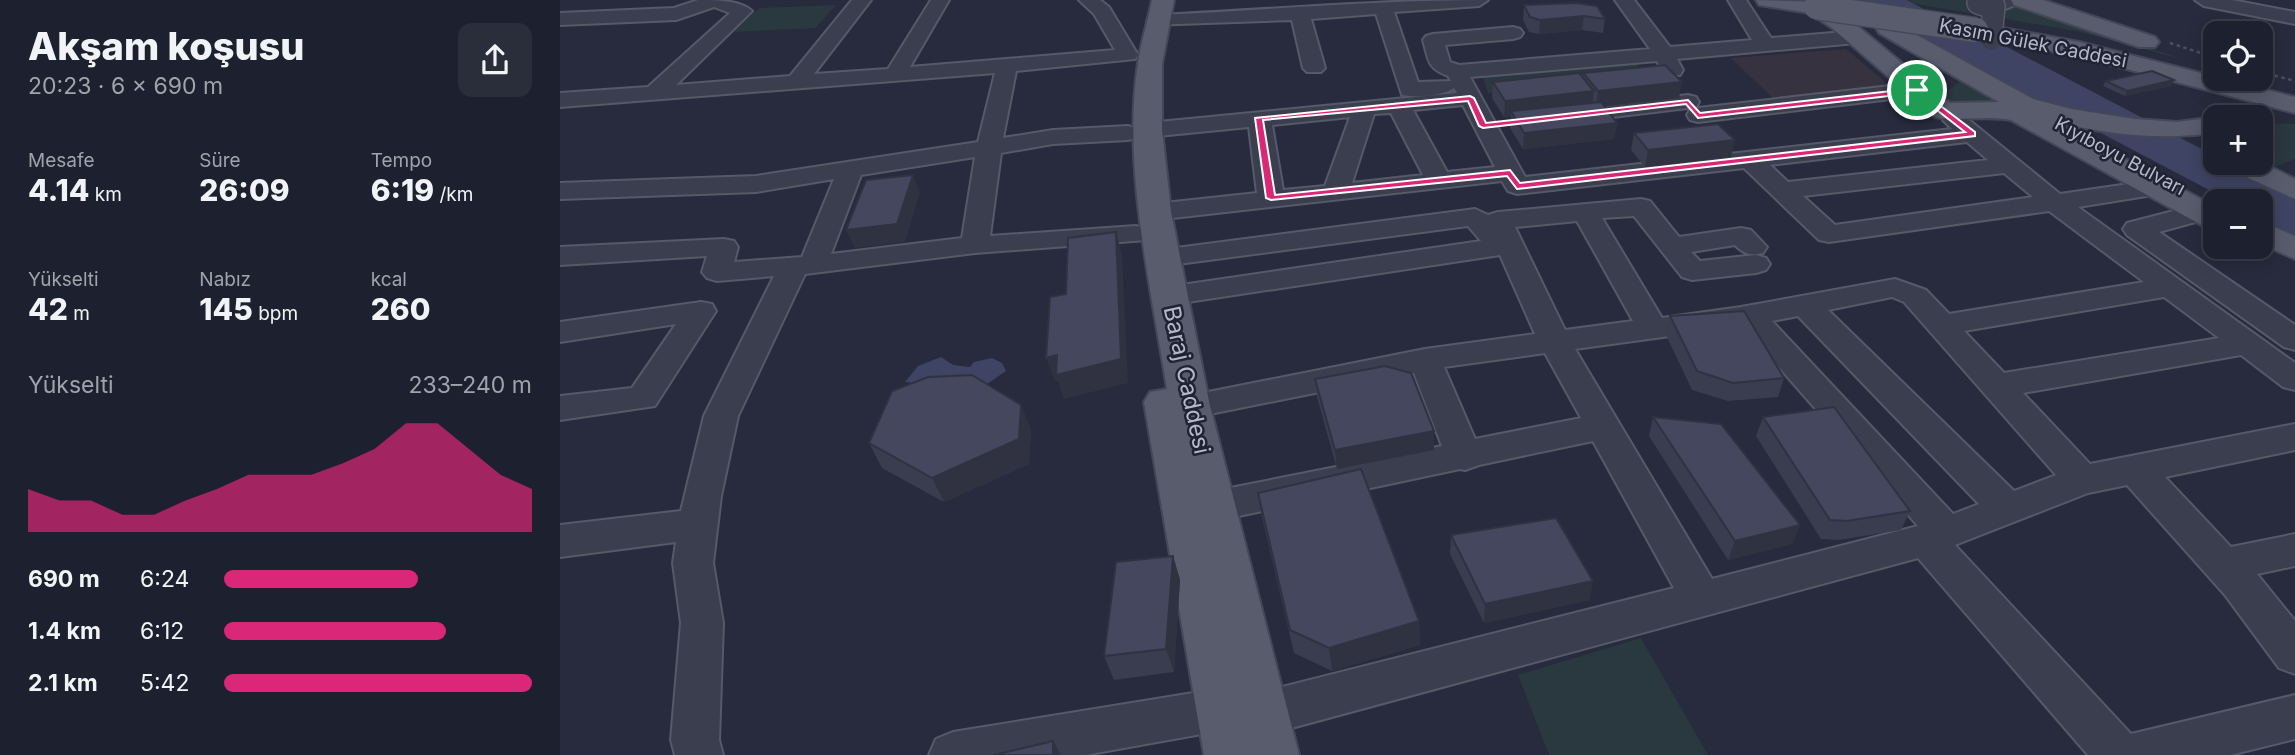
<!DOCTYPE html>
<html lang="tr">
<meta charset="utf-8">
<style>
:root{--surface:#1d202e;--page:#2a2d3a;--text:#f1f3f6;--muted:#a0a3aa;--line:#3b3e4a;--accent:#db2777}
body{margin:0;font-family:Inter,sans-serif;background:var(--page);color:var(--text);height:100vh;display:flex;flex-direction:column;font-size:26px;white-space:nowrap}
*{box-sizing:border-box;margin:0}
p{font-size:23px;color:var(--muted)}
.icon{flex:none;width:38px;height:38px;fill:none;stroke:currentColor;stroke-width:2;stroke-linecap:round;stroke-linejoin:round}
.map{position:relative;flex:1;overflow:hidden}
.sheet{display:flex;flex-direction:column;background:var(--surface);width:560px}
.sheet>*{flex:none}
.buttons{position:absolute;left:1643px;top:21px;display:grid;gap:14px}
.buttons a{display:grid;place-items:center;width:70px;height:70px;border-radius:14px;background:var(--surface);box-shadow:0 4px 18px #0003,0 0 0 2px var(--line);font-size:35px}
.pin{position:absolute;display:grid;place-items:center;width:60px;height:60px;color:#fff;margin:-30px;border:4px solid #fff;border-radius:50%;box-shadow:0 2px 7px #0007}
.round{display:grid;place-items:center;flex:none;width:74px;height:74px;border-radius:14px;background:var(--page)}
.head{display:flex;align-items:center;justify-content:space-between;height:119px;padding:0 28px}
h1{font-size:38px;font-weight:800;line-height:52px}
.metrics{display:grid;grid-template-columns:repeat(3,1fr);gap:10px;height:119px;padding:7px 28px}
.metrics div{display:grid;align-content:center}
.metrics b{font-size:30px;font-weight:800}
.metrics small{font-size:19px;font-weight:400}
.metrics p{font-size:19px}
.chart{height:196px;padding:14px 28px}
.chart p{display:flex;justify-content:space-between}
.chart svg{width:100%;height:126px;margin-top:7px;fill:var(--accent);opacity:.7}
ul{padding:0 28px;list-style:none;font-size:23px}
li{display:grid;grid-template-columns:112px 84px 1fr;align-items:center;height:52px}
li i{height:18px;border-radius:9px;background:var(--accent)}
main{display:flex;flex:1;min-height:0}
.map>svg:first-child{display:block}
</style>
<main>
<section class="sheet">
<div class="head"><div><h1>Akşam koşusu</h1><p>20:23 · 6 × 690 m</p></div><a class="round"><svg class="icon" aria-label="share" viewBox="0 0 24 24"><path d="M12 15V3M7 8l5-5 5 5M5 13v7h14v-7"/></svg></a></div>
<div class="metrics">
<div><p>Mesafe</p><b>4.14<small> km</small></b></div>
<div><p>Süre</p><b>26:09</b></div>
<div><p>Tempo</p><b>6:19<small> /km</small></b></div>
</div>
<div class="metrics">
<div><p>Yükselti</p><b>42<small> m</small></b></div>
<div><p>Nabız</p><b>145<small> bpm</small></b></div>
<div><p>kcal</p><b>260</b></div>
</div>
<div class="chart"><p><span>Yükselti</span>233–240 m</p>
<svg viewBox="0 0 160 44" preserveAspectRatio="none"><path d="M0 44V29L10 33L20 33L30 38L40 38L50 33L60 29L70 24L80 24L90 24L100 20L110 15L120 6L130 6L140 15L150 24L160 29V44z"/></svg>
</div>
<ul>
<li><b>690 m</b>6:24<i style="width:63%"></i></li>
<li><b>1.4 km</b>6:12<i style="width:72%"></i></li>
<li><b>2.1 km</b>5:42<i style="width:100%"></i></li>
</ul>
</section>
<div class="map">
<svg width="1735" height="755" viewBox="0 0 1735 755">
<rect width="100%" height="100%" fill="#272b3d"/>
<polygon fill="#37323f" points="1286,49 1337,92 1218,103 1171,58"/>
<g fill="#2a383f">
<polygon points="1348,0 1449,0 1625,60 1516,31 1356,4"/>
<polygon points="276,5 256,28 173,32 199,8"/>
<polygon points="1072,61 1092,76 928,93 921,72"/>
<polygon points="1406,77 1457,106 1395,109 1374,96 1386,92"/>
<polygon points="1701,123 1735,124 1735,159 1712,168 1701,163"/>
<polygon points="1081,638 1148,755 989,755 958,675"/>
</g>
<g fill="#3f4465">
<polygon points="1298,0 1347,0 1419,39 1447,47 1655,156 1656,163 1669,163 1735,195 1735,235 1701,218 1701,201 1670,201 1343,29 1308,10"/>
<polygon points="381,357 393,365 410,367 414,362 432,358 442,363 446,371 427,384 397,388 345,382 358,366"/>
</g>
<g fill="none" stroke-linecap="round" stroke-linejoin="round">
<defs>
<g id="minor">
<path d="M 138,0 C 155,0 180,0 192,11 L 116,85 L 230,76 L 292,0 L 311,0 L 254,74 L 328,69 L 371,0 L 389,0 L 350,67 L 555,50 L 534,14 L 519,0 L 540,0 L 549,7 L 578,55 L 575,59 L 456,71 L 443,138 L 493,130 L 568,126 L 577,129 L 580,125 L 588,123 L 897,93 L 894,88 C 883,96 856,98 842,95 L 816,14 L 751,19 L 765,68 L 761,72 L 747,72 L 743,68 L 732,20 L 590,25 L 587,21 L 590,17 L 597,15 C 708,10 818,0 928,0 L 919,6 L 834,12 L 858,82 L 891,81 L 888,76 C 867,68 869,61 863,40 L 866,36 L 873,34 L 953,27 L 960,29 L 963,33 L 960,37 L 953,39 L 885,45 L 890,62 L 899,65 L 1090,49 L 1055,0 L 1074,0 L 1110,47 L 1192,40 L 1168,0 L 1186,0 L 1211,38 L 1297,31 L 1304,33 L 1307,37 L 1304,41 L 1297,43 L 1117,59 L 1123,70 L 1120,75 L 1104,75 L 1097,61 L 910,77 L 965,177 L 1392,129 L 1383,120 L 1387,115 L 1403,115 L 1500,194 L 1596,180 L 1605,183 L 1609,188 L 1605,193 L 1518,207 L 1735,363 L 1735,390 L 1723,387 L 1681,355 L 1463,393 L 1530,464 L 1735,424 L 1735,450 L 1605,477 L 1671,547 L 1735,534 L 1735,566 L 1697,574 L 1735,621 L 1735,674 L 1719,668 L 1665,595 L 1567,485 L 1528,493 L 1395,545 L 1571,734 L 1735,695 L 1735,739 L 1670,755 L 1528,755 L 1358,558 L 702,736 L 686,729 L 682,721 L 680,724 L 664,730 L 525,755 L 369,755 L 376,739 L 393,732 L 664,688 L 680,694 L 684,702 L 686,699 L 702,692 L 1114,588 L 1033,441 L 919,465 L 905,470 L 900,469 L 655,521 L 641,516 L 636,506 L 641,496 L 655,491 L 882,446 L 854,373 L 630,418 L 618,414 L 613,406 L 618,398 L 865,349 L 975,334 L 940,255 L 608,305 L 597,302 L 593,296 L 597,290 L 608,287 L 921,241 L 908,226 L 603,266 L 593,263 L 589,257 L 593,251 L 915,209 L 928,215 L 938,212 L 1081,199 L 1090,201 L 1119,237 L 1181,228 L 1191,230 L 1207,247 L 1203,253 C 1190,256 1184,254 1175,245 L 1131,252 L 1140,261 L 1196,255 L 1206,258 L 1210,264 L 1206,270 L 1196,273 L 1132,280 L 1122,277 L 1074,216 L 1042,218 L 1102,318 L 1181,307 L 1335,279 L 1366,290 L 1389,314 L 1584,282 L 1489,211 L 1269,242 L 1259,240 L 1184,168 L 957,194 L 948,191 L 942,181 L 595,220 L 586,218 L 582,212 L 586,206 L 595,204 L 697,193 L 689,127 L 588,137 L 579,134 L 576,138 L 568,140 L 493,144 L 441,153 L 430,236 L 576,226 L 586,228 L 590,234 L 586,240 L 415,253 L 245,274 L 178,416 L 161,496 L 153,563 L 163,623 L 159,740 L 163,755 L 115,755 L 111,740 L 121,623 L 113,563 L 116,542 L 0,557 L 0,525 L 121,511 L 144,416 L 214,276 L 157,281 L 147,278 L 142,272 L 147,256 L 0,265 L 0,247 L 164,239 L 174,241 L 178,247 L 174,262 L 242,257 L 274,179 L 196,192 L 0,199 L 0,183 L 196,176 L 418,142 L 435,73 L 0,107 L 0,93 L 88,87 L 170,13 L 154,7 L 116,20 L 0,25 L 0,13 L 114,8 ZM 903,105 L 935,167 L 887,172 L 853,110 ZM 831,113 L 863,175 L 792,183 L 814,114 ZM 790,117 L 765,186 L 723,190 L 712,125 ZM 1407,142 L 1428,160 L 1228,182 L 1210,165 ZM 415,157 L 402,238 L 271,254 L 301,175 ZM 1444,173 L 1473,197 L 1275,225 L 1243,196 ZM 1017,221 L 1073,321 L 1005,330 L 955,227 ZM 1332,297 L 1344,302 L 1496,475 L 1454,491 L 1268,310 ZM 1604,297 L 1659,338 L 1444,373 L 1404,331 ZM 1238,316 L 1419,504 L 1393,514 L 1212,321 ZM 1183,326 L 1358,526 L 1152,579 L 1015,349 ZM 985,353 L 1021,418 L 915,439 L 884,367 Z"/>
<path d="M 1433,0 L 1461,0 C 1454,8 1434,14 1423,11 L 1421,7 L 1423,3 Z"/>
<polygon points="1635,0 1672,0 1735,12 1735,24 1644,6"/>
<polygon points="1357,83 1365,85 1368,90 1365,95 1138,122 1130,120 1127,115 1130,110 1138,108"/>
<polygon points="1128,95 1136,97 1139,102 1136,107 1002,123 994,121 990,116 994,111 1002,109"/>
<polygon points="1641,204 1650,206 1654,212 1650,218 1599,232 1735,325 1735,350 1724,347 1567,235 1563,229 1567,223"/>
<polygon points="141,302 152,304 156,311 95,406 0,420 0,396 72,388 116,324 0,342 0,322"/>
</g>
<g id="major">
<path d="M 592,0 L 614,0 L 602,64 L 602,130 L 611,212 L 650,406 L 739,755 L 644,755 L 584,402 L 590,392 L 607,389 C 591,287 562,166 578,63 C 581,42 588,21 592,0 Z"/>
<path d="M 1196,0 L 1264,2 L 1288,18 L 1390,103 L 1439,102 L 1319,33 L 1316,28 L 1319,23 L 1335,23 L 1473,99 L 1511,109 L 1575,119 L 1617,122 L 1656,117 L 1657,117 L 1656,133 C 1601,140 1546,135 1494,121 L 1656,207 L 1656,229 L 1645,227 L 1451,120 C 1425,115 1398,122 1375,117 L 1272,28 L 1250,13 L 1199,5 Z"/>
<polygon points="1451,0 1483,0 1595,37 1599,42 1595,47 1579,47 1454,5"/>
<polygon points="1416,23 1519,42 1735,97 1735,113 1517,56 1408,35 1405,30 1408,25"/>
<polygon points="1701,162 1735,179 1735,199 1669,169 1665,163"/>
<polygon points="1701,221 1735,236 1735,259 1701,244"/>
</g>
</defs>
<use href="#minor" stroke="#565968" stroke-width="4"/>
<use href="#major" stroke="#444757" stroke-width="4"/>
<g stroke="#47535b" stroke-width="2.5" stroke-dasharray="3.5 3.5" stroke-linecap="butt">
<polyline points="1610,43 1656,58"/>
<polyline points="1701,72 1735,81"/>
</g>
<use href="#minor" fill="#3b3e4e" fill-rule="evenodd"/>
<use href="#major" fill="#595c6d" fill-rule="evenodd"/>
<defs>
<polyline id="minor-bridge" points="1430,7 1418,3 1434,6 1431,39"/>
<polyline id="major-bridge" points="1256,7 1416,30"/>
</defs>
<use href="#minor-bridge" stroke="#565968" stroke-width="24" stroke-linecap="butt"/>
<use href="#major-bridge" stroke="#444757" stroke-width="27" stroke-linecap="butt"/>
<use href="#minor-bridge" stroke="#3b3e4e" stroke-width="21"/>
<use href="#major-bridge" stroke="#595c6d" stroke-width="24"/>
</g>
<g fill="#3a3d50">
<polygon points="964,5 1045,19 1043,33 1022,30 979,34 969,32 963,20"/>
<polygon points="1023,73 1119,98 1044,106 1057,123 1054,139 963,149 950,128 951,116 944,117 932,98 933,82 1022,78"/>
<polygon points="1614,80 1611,86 1565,96 1543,86 1546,81"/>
<polygon points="1074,133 1171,157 1085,167 1071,150"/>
<polygon points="1110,316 1224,378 1218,397 1168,401 1132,390 1106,335"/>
<polygon points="755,379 874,450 777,469 757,397"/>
<polygon points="1093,417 1240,525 1232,544 1168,560 1089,436"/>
<polygon points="1203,417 1350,511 1341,530 1279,540 1261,539 1196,436"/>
<polygon points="471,429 469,464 384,502 322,468 309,443"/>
<polygon points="698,493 859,621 860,645 772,671 734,653 702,517"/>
<polygon points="891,535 1030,600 924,623 890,554"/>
<polygon points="613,556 620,580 614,672 554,680 544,656"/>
</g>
<g fill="#303241">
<polygon points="1024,16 1022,30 979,34 980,20"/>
<polygon points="1614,80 1611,86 1565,96 1567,91"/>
<polygon points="1122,82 1119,98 1036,107 1038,91"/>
<polygon points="1034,91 1032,107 951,111 951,116 944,117 945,101"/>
<polygon points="1057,123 1054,139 963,149 964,133"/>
<polygon points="1175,140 1171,157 1085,167 1088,150"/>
<polygon points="353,175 360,192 345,242 295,248 286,230"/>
<polygon points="556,232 562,254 568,383 504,399 498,381 495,382 486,358"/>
<polygon points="461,405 471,429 469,464 384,502 372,478"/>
<polygon points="874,431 874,450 777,469 775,450"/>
<polygon points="1240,525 1232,544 1168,560 1175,541"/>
<polygon points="613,556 620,580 614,672 606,649"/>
<polygon points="1033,581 1030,600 924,623 925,604"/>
<polygon points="859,621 860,645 772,671 769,648"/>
<polygon points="493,741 501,755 493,755"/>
</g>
<g fill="#44475d" stroke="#303241" stroke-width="2">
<polygon points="1016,3 1037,6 1045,19 1024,16 980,20 970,17 964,5"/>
<polygon points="1105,65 1122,82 1038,91 1023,73"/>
<polygon points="1592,71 1614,80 1567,91 1546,81"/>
<polygon points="1019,73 1034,91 945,101 933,82"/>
<polygon points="1041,102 1057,123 964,133 951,111"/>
<polygon points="1158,124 1175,140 1088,150 1074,133"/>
<polygon points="353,175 337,224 286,230 306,180"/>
<polygon points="556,232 561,359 496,375 497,355 486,358 490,297 506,294 508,238"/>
<polygon points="1184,311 1224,378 1173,383 1137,371 1110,316"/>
<polygon points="825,366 851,373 874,431 775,450 755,379"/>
<polygon points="412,375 461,405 459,439 372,478 309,443 332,391 368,377"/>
<polygon points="1274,407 1350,511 1287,521 1270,520 1203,417"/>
<polygon points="1093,417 1161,424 1240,525 1175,541"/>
<polygon points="801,469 859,621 769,648 730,630 698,493"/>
<polygon points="996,518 1033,581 925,604 891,535"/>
<polygon points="613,556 606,649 544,656 556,562"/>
<polygon points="493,741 493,755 434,755"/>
</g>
<path fill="#db2777" stroke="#fff" stroke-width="2" fill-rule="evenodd" d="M 1357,88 L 1415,132 L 1415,136 L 957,189 L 947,176 L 711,200 L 706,198 L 695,118 L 910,96 L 914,98 L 926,123 L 1128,100 L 1140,113 ZM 1355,93 L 1405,132 L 960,183 L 950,170 L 715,195 L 703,120 L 908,101 L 919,126 L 923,128 L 1126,104 L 1138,118 Z"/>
<g text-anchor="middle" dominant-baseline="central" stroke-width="5" stroke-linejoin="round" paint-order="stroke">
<g font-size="19" fill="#b7b9c8" stroke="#202333">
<text transform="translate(1473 43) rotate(11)">Kasım Gülek Caddesi</text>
<text transform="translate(1560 156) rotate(28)">Kıyıboyu Bulvarı</text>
</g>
<g font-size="23" fill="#b7b9c8" stroke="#202333">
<text transform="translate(627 380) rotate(78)">Baraj Caddesi</text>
</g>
</g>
</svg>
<div class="buttons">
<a><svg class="icon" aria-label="locate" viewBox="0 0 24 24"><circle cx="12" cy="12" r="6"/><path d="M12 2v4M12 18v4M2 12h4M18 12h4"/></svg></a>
<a>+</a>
<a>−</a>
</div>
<div class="pin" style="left:1357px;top:90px;background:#1e9e55"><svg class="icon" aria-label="arrive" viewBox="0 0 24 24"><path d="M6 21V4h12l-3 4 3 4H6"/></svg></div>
</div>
</main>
